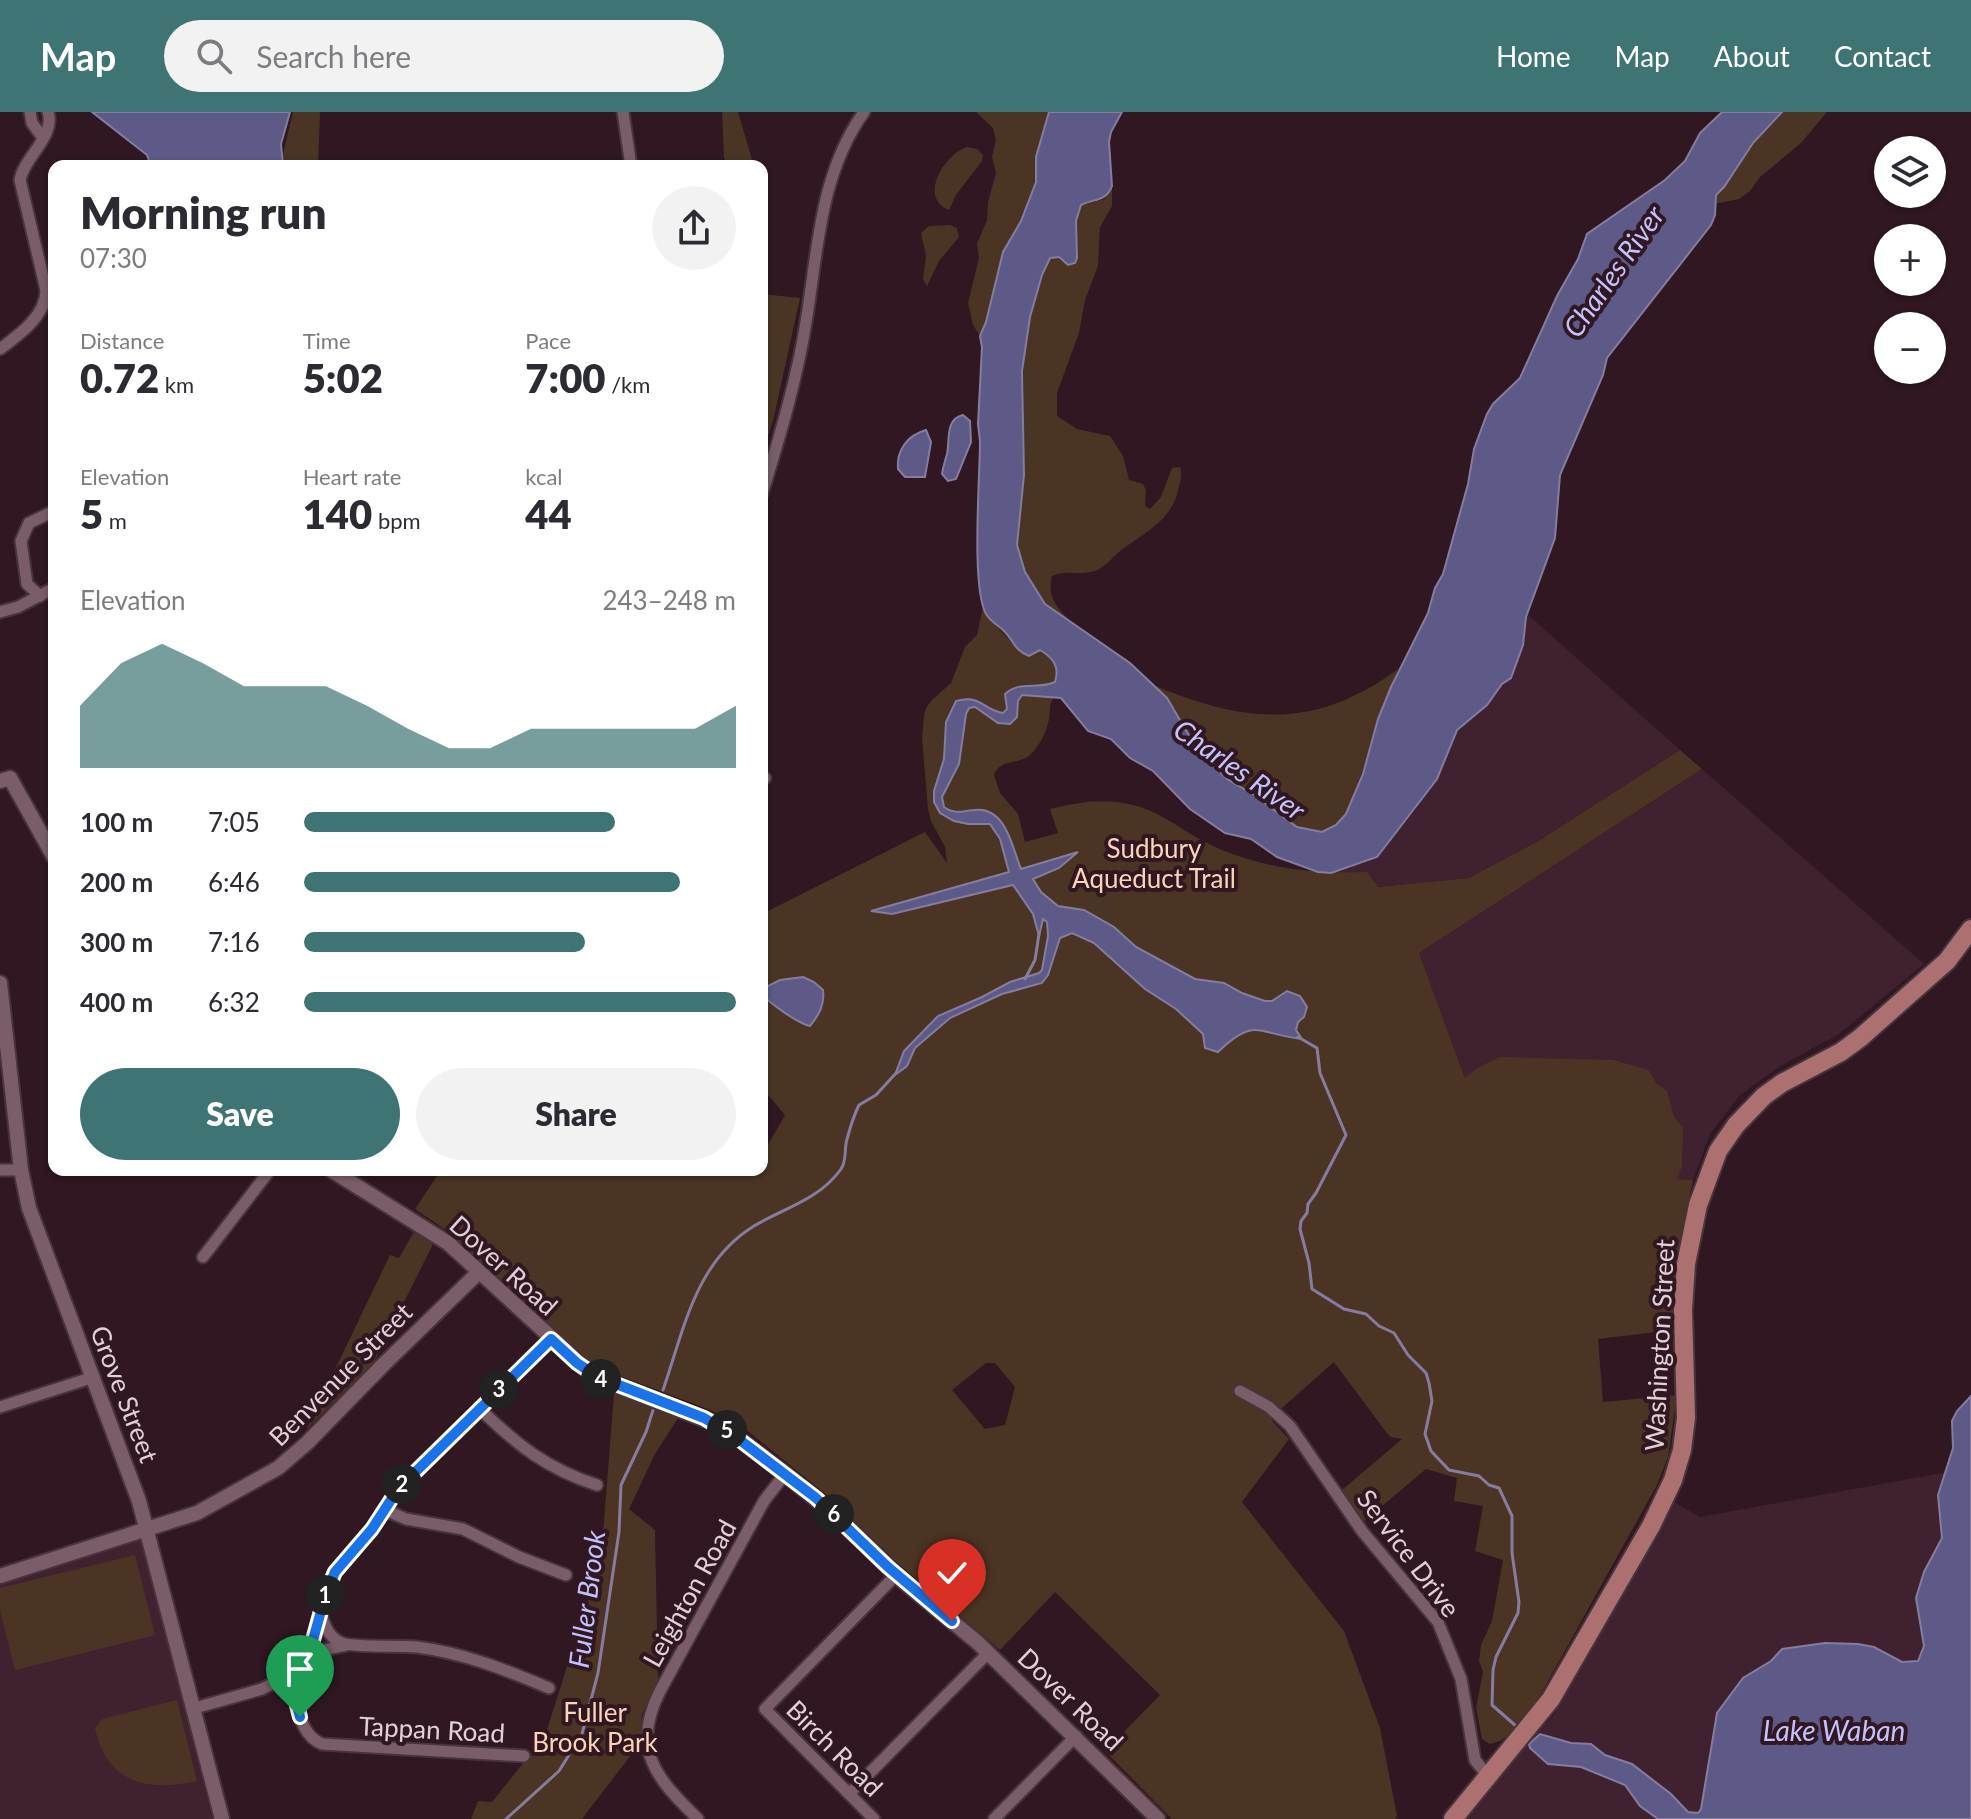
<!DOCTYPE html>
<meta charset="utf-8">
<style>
:root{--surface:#fff;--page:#f2f2f3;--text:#2b2b33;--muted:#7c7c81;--accent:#3e7474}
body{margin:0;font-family:Lato,sans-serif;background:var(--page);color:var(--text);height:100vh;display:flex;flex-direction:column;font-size:30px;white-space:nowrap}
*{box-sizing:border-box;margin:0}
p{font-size:26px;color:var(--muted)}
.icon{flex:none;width:44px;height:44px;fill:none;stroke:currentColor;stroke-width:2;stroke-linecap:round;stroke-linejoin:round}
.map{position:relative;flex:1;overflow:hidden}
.sheet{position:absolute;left:48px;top:48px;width:720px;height:1016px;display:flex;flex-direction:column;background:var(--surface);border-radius:16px;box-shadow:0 2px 6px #0004}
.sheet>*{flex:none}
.tools{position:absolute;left:1874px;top:24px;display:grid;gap:16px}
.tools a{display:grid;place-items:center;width:72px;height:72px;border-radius:50%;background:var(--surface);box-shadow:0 2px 6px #0004;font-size:40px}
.pin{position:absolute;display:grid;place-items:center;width:68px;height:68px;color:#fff;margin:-82px -34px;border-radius:50% 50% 50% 0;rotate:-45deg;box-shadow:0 0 8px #0007}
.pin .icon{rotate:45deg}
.km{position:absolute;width:40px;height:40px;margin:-20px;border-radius:50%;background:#222;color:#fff;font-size:22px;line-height:40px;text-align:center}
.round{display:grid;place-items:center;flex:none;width:84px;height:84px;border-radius:42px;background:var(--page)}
.summary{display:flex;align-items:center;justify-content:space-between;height:136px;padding:0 32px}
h1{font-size:44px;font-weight:800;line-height:60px}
.metrics{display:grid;grid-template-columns:repeat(3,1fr);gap:12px;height:136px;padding:8px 32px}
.metrics div{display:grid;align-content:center}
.metrics b{font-size:40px;font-weight:800}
.metrics small{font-size:22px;font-weight:400}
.metrics p{font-size:22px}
.chart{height:224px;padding:16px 32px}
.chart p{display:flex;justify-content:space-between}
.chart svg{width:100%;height:144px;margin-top:8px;fill:var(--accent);opacity:.7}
.button{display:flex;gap:16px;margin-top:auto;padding:16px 32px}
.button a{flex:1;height:92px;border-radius:48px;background:var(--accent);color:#fff;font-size:32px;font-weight:800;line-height:92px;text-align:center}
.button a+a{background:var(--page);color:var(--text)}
ul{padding:0 32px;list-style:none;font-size:26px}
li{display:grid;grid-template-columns:128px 96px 1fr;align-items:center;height:60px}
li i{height:20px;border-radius:10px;background:var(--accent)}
header{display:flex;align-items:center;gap:48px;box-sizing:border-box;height:112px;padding:0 40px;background:var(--accent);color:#fff}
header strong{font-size:38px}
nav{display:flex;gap:44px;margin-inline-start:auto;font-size:28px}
.search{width:560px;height:72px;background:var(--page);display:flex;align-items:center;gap:20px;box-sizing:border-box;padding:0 28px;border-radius:44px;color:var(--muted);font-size:30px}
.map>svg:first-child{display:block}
</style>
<header>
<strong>Map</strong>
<div class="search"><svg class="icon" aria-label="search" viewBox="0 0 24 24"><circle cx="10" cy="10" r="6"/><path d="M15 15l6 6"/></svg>Search here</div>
<nav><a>Home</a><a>Map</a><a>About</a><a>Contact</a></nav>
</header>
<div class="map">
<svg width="1971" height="1707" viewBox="0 0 1971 1707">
<rect width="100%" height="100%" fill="#301722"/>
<g fill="#402130">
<polygon points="1527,502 1680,638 1540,728 1469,766 1377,775 1331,761 1370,749 1417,696 1457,618 1487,593 1502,572 1510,567 1524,526 1524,511"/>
<polygon points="1702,657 1924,852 1839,922 1779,955 1740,983 1710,1022 1693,1068 1499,1058 1419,841"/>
<polygon points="1948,1360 1938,1383 1942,1426 1924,1460 1916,1486 1924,1534 1918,1549 1902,1550 1874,1535 1858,1532 1825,1531 1782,1537 1771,1549 1743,1566 1719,1596 1714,1611 1702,1692 1695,1707 1464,1707 1503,1656 1553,1604 1674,1390 1700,1405"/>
<polygon points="134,1425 142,1430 212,1707 0,1707 0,1472"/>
</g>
<g fill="#4b3423" fill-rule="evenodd">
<polygon points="293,0 320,0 318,54 285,54 282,46"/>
<polygon points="722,0 738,0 754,54 728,54 724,45"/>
<polygon points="976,0 1049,0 1036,45 1036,70 1026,99 1011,125 998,157 986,210 980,224 973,213 968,191 979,146 977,132 987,108 988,90 996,61 992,45 996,28 993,16"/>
<polygon points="1782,0 1827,0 1801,31 1760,65 1750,79 1739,87 1714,92 1716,83 1724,75 1753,31"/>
<path d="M 968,35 L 977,37 L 983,43 L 982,49 L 956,83 L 949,98 C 917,85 946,40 968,35 Z"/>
<path d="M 1112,74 L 1112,94 L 1100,115 L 1098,154 L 1085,188 L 1079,221 L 1057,281 L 1057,304 L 1077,317 L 1110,324 L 1123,344 L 1129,368 L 1143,372 L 1146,378 L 1145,394 L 1150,397 L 1161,385 L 1172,356 L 1180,355 C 1183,363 1180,370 1178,379 C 1171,408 1146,420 1124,436 C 1114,443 1106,455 1095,459 C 1081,464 1064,457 1052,464 C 1046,487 1059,497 1074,513 L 1045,492 L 1037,482 L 1019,446 L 1017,433 L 1024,363 L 1023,242 L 1030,205 L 1046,153 L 1050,145 L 1055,144 L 1063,150 L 1077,146 L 1076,109 L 1082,93 L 1105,87 Z"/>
<polygon points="950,113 957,116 959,125 939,149 927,174 923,167 926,144 921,121 929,114"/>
<polygon points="762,182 800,186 774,305 769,322 762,327"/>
<path d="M 983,495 C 988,507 1015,534 1025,543 L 1040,538 C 1052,547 1060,553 1055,570 L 1044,574 L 1028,573 L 1005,583 L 1006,599 L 996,601 L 976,588 L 946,610 L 944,647 L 933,684 L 961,711 L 990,712 L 1003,736 L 990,700 C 972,695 955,706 942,691 L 942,685 L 959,652 L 963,612 L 969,596 L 975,595 L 998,611 L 1018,599 L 1019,585 L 1022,583 L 1056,583 C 1048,591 1051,597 1049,607 C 1047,619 1040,633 1031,642 C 1019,654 1001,645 994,663 L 1000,681 L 1018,702 L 1025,730 L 1058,721 L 1050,697 C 1092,686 1130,684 1168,708 C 1186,719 1203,730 1222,738 C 1269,757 1316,762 1367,760 L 1378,775 L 1469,766 L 1540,728 L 1680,638 L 1702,657 L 1419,841 L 1465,966 L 1477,956 L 1500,945 L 1613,948 L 1649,958 L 1656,971 L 1667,979 L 1674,1005 L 1683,1016 L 1682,1055 L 1677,1067 L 1693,1068 L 1677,1141 L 1673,1218 L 1598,1227 L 1603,1290 L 1677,1283 L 1668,1345 L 1657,1373 L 1538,1587 L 1507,1624 L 1500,1629 L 1490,1632 L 1482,1627 L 1476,1596 L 1483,1560 L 1479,1549 L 1481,1533 L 1492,1509 L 1503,1448 L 1475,1439 L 1483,1394 L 1454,1389 L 1457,1366 L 1426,1357 L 1362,1411 L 1342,1378 L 1402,1327 L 1391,1325 L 1386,1320 L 1334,1250 L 1282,1296 L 1272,1309 L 1289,1327 L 1242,1390 L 1344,1519 L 1380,1616 L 1397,1704 L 1395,1707 L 1172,1707 L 1105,1639 L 1160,1583 L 1055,1480 L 1000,1538 L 896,1450 L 834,1389 L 749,1320 L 713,1299 L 596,1255 L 446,1118 L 415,1097 L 441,1058 L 762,1058 L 762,1043 L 785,1003 L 762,976 L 762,802 L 925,720 L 947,751 L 945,735 L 931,709 L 928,697 L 922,626 L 924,604 L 926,596 L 932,588 L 951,571 L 965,535 L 977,523 ZM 986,1251 L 995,1251 L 1015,1275 L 1005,1313 L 985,1317 L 952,1278 Z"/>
<path d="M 1398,557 L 1378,607 L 1373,632 L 1346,702 L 1336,713 L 1322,720 L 1297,715 L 1254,683 L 1227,667 L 1197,637 L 1175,597 L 1153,573 C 1245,611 1314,619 1398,557 Z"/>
<polygon points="415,1118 434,1130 374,1250 306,1318 390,1143 399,1146"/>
<polygon points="614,1282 678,1306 655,1342 629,1397 655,1418 658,1567 642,1602 641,1630 582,1707 471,1707 478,1689 492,1690 545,1624 601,1447"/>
<polygon points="135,1443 155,1523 15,1558 0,1498 0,1476"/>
<path d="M 177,1588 L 197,1669 C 148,1680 107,1672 95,1616 L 102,1607 Z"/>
</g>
<g fill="#5d5a87" stroke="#857d9f" stroke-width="2">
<polygon points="92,0 290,0 281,32 283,54 151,54 147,43"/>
<path d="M 1049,0 L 1122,0 L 1111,20 L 1109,30 L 1112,74 C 1106,90 1095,86 1081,93 L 1076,109 L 1077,146 L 1075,151 L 1068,153 L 1059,145 L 1050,146 L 1042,163 L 1030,205 L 1022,259 L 1024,363 L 1017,433 L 1025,460 L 1045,492 L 1130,551 L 1167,586 L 1197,637 L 1227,667 L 1254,683 L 1297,715 L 1322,720 L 1336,713 L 1346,702 L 1363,662 L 1378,607 L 1391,575 L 1428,501 L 1435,476 L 1443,462 L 1468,372 L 1474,337 L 1487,302 L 1493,292 L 1520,266 L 1557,184 L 1578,147 L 1587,122 L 1665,68 L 1685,49 L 1700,21 L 1722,0 L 1782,0 L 1753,31 L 1724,75 L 1716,83 L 1715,103 L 1711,113 L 1607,246 L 1603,263 L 1560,363 L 1555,426 L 1526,505 L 1523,533 L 1511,566 L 1502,572 L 1487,593 L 1457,618 L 1437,667 L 1377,745 L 1331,761 L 1318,760 L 1277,745 L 1251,727 L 1225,721 L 1190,697 L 1153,659 L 1130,646 L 1111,627 L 1088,619 L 1061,586 L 1022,583 L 1018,589 L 1017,605 L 1010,612 L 998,611 L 975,595 L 969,596 L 966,602 L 959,652 L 942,685 L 944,695 C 955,703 962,699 974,698 C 1006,694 1012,735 1021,757 L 1078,740 L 1059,756 L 1033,767 L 1041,780 L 1058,794 L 1084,798 L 1114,815 L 1136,835 L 1195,867 L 1224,871 L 1242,881 L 1265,889 L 1272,889 L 1287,879 L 1300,884 L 1307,895 L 1304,905 L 1298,910 L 1296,918 L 1302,927 C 1258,922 1255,904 1218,940 L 1205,936 L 1203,922 L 1176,897 L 1145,877 L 1094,831 L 1072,821 L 1060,826 L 1048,863 L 1042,871 L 1002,882 L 950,906 L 915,936 L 907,954 L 895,963 L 904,939 L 938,904 L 982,885 L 1010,870 L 1039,861 L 1042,858 L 1048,824 L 1047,810 L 1043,807 L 1039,824 L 1033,802 L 1013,773 L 892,802 L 871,799 L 1009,760 L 1000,727 L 990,712 L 968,712 L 954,709 L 940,701 L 934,690 L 934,679 L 944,647 L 946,610 L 956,589 C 982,582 982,598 1003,601 L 1007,597 L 1005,582 C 1020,568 1038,578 1055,570 C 1060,554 1053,546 1040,538 L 1029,544 C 1013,537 1015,530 1004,519 C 998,513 991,510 986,502 C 971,474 980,365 980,329 L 978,312 L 982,235 L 980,224 L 986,210 L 1003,140 L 1021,109 L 1036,70 L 1036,45 Z"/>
<path d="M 963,303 L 970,309 L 971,330 L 956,367 L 948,369 L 942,362 C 943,355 945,349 947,342 C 950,328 945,307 963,303 Z"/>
<path d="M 926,318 L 931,330 L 925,365 L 905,365 L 898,357 C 896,338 908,323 926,318 Z"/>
<path d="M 803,865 L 814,870 L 823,878 C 825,892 819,903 810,914 C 799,912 769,891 762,882 L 766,875 L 780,868 Z"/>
<polygon points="1971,1284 1971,1707 1658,1707 1640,1694 1625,1673 1581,1655 1548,1652 1530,1636 1529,1632 1540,1622 1571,1631 1591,1632 1605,1643 1632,1652 1671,1682 1688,1700 1698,1701 1701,1697 1717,1601 1743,1566 1771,1549 1782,1537 1825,1531 1858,1532 1874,1535 1902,1550 1918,1549 1924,1534 1916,1486 1924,1460 1942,1426 1938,1383 1953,1336 1952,1309 1957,1299"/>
</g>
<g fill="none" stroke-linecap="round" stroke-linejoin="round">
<g stroke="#857d9f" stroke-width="3">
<polyline points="1025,867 1035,848 1039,822"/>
<polyline points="1298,925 1317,936 1320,961 1346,1023 1316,1081 1308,1092 1307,1101 1301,1109 1300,1117 1309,1151 1312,1177 1344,1197 1366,1202 1379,1214 1394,1221 1408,1243 1426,1261 1429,1271 1432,1289 1425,1322 1431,1339 1449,1358 1479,1364 1489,1373 1499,1376 1512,1404 1512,1441 1519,1490 1518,1501 1496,1545 1493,1558 1492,1593 1516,1614"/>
<path d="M 663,1278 C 684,1218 695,1150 754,1114 C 784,1096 819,1088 841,1057 C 847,1049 844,1037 847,1027 C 850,1016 854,1003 859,993 L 876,983 L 897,960"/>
<polyline points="506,1707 559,1659 582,1622 598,1561 619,1420 621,1373 646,1320 654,1295"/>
</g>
<defs>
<g id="minor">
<polyline points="30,0 32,11 43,26"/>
<polyline points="623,0 631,54"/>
<path d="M 0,237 C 19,223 46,204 46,178 L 20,68 C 24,45 56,24 48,0"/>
<path d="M 762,382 C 780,324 798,264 807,204 C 818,134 821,60 864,0"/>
<polyline points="40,484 27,472 21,429 29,411 54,399"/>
<polyline points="0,500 18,495 54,476"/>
<polyline points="762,666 765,666"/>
<polyline points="0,1058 21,1058"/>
<polyline points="203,1145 270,1058"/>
<polyline points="1240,1279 1269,1295 1290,1314 1362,1419 1438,1510 1461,1567 1475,1648 1487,1663"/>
<polyline points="0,1295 94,1265"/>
<path d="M 479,1296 C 517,1333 547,1357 597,1373"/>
<polyline points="385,1398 406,1407 463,1417 519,1445 566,1463"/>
<path d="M 321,1502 C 324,1513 330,1527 342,1531 C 356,1536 399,1533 417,1535 C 464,1541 506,1558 549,1576"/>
<polyline points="303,1547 315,1540 347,1533"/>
<path d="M 286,1563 C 301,1585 294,1620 322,1632 L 524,1644"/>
<polyline points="195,1596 262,1577 281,1567 295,1554 313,1528 324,1487 335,1460 372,1417 398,1377 551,1227"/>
<polyline points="849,1682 988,1541"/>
<path d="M 698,1707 C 657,1667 630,1638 660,1579 L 764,1389 L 785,1362"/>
<polyline points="874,1707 765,1597 896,1463"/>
<polyline points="994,1707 1076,1624"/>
</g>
<g id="tertiary">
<polyline points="0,669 10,666 54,745"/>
<polyline points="0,871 21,1058 29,1096 139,1389 222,1707"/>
<polyline points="331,1058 448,1131 590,1261 614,1273 712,1310 743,1330 785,1362 837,1404 896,1463 977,1530 1158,1707"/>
<polyline points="0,1464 197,1401 278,1356 307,1331 384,1252 479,1160"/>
</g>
<polyline id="primary" points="1453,1707 1551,1587 1651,1414 1673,1368 1682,1338 1686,1306 1683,1198 1686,1152 1698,1093 1718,1039 1736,1013 1764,984 1782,971 1841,940 1860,926 1947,849 1971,817"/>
</defs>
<use href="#minor" stroke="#47343c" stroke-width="15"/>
<use href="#tertiary" stroke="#47343c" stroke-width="18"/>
<use href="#primary" stroke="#47343c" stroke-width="22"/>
<use href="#minor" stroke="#7b5d69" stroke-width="11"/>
<use href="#tertiary" stroke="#7b5d69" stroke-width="14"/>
<use href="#primary" stroke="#ad7071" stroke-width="18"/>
</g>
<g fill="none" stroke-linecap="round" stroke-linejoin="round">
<defs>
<polyline id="route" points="300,1605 292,1574 286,1563 300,1550 313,1528 326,1481 335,1460 372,1417 398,1377 551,1227 577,1251 598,1265 704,1306 736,1325 816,1386 888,1455 952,1509"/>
</defs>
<use href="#route" stroke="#fff" stroke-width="16"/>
<use href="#route" stroke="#1a73e8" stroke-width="10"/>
</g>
<g text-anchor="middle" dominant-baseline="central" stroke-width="8" stroke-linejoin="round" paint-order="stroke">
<g font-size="26" fill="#fdd4b7" stroke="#301722">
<text x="1154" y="736">Sudbury<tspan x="1154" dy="30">Aqueduct Trail</tspan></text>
<text x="595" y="1600">Fuller<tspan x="595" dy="30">Brook Park</tspan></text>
</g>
<g font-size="26" fill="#e1d0d6" stroke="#301722">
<text transform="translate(504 1153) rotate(42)">Dover Road</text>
<text transform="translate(1659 1233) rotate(-87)">Washington Street</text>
<text transform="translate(340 1262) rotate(-45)">Benvenue Street</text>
<text transform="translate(125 1282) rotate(69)">Grove Street</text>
<text transform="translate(1409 1441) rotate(53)">Service Drive</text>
<text transform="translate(689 1481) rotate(-61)">Leighton Road</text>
<text transform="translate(1071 1587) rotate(44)">Dover Road</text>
<text transform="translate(432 1617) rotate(3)">Tappan Road</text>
<text transform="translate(835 1636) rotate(45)">Birch Road</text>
</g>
<g font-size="28" font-style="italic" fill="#c4c2fc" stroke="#301722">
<text transform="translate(1613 159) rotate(-55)">Charles River</text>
<text transform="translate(1240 657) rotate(35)">Charles River</text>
<text transform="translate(586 1487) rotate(-83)">Fuller Brook</text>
<text x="1834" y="1618">Lake Waban</text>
</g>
</g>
</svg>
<div class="tools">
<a><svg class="icon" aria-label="layers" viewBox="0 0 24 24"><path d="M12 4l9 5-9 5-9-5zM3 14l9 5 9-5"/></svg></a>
<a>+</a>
<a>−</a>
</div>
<div class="pin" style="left:300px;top:1605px;background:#1e9e55"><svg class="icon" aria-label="arrive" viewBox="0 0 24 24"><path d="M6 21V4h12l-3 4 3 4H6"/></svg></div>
<div class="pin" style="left:952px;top:1509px;background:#d93025"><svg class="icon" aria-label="check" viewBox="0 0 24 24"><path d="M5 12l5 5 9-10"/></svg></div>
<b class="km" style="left:325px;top:1483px">1</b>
<b class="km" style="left:402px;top:1372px">2</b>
<b class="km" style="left:499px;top:1277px">3</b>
<b class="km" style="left:601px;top:1267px">4</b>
<b class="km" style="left:727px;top:1318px">5</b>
<b class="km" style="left:834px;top:1402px">6</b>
<section class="sheet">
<div class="summary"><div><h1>Morning run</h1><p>07:30</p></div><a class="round"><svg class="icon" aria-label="share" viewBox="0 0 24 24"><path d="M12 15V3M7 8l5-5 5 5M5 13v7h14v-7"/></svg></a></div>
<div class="metrics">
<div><p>Distance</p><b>0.72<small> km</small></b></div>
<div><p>Time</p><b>5:02</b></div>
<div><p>Pace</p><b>7:00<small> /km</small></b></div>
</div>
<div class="metrics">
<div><p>Elevation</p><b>5<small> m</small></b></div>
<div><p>Heart rate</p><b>140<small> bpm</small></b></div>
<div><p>kcal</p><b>44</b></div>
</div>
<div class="chart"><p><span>Elevation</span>243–248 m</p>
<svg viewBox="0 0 160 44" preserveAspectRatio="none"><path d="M0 44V25L10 12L20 6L30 12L40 19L50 19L60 19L70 25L80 32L90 38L100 38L110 32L120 32L130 32L140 32L150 32L160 25V44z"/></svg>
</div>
<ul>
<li><b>100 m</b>7:05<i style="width:72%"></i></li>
<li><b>200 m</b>6:46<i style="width:87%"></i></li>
<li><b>300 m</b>7:16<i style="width:65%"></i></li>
<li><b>400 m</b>6:32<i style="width:100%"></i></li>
</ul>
<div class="button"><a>Save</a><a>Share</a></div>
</section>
</div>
